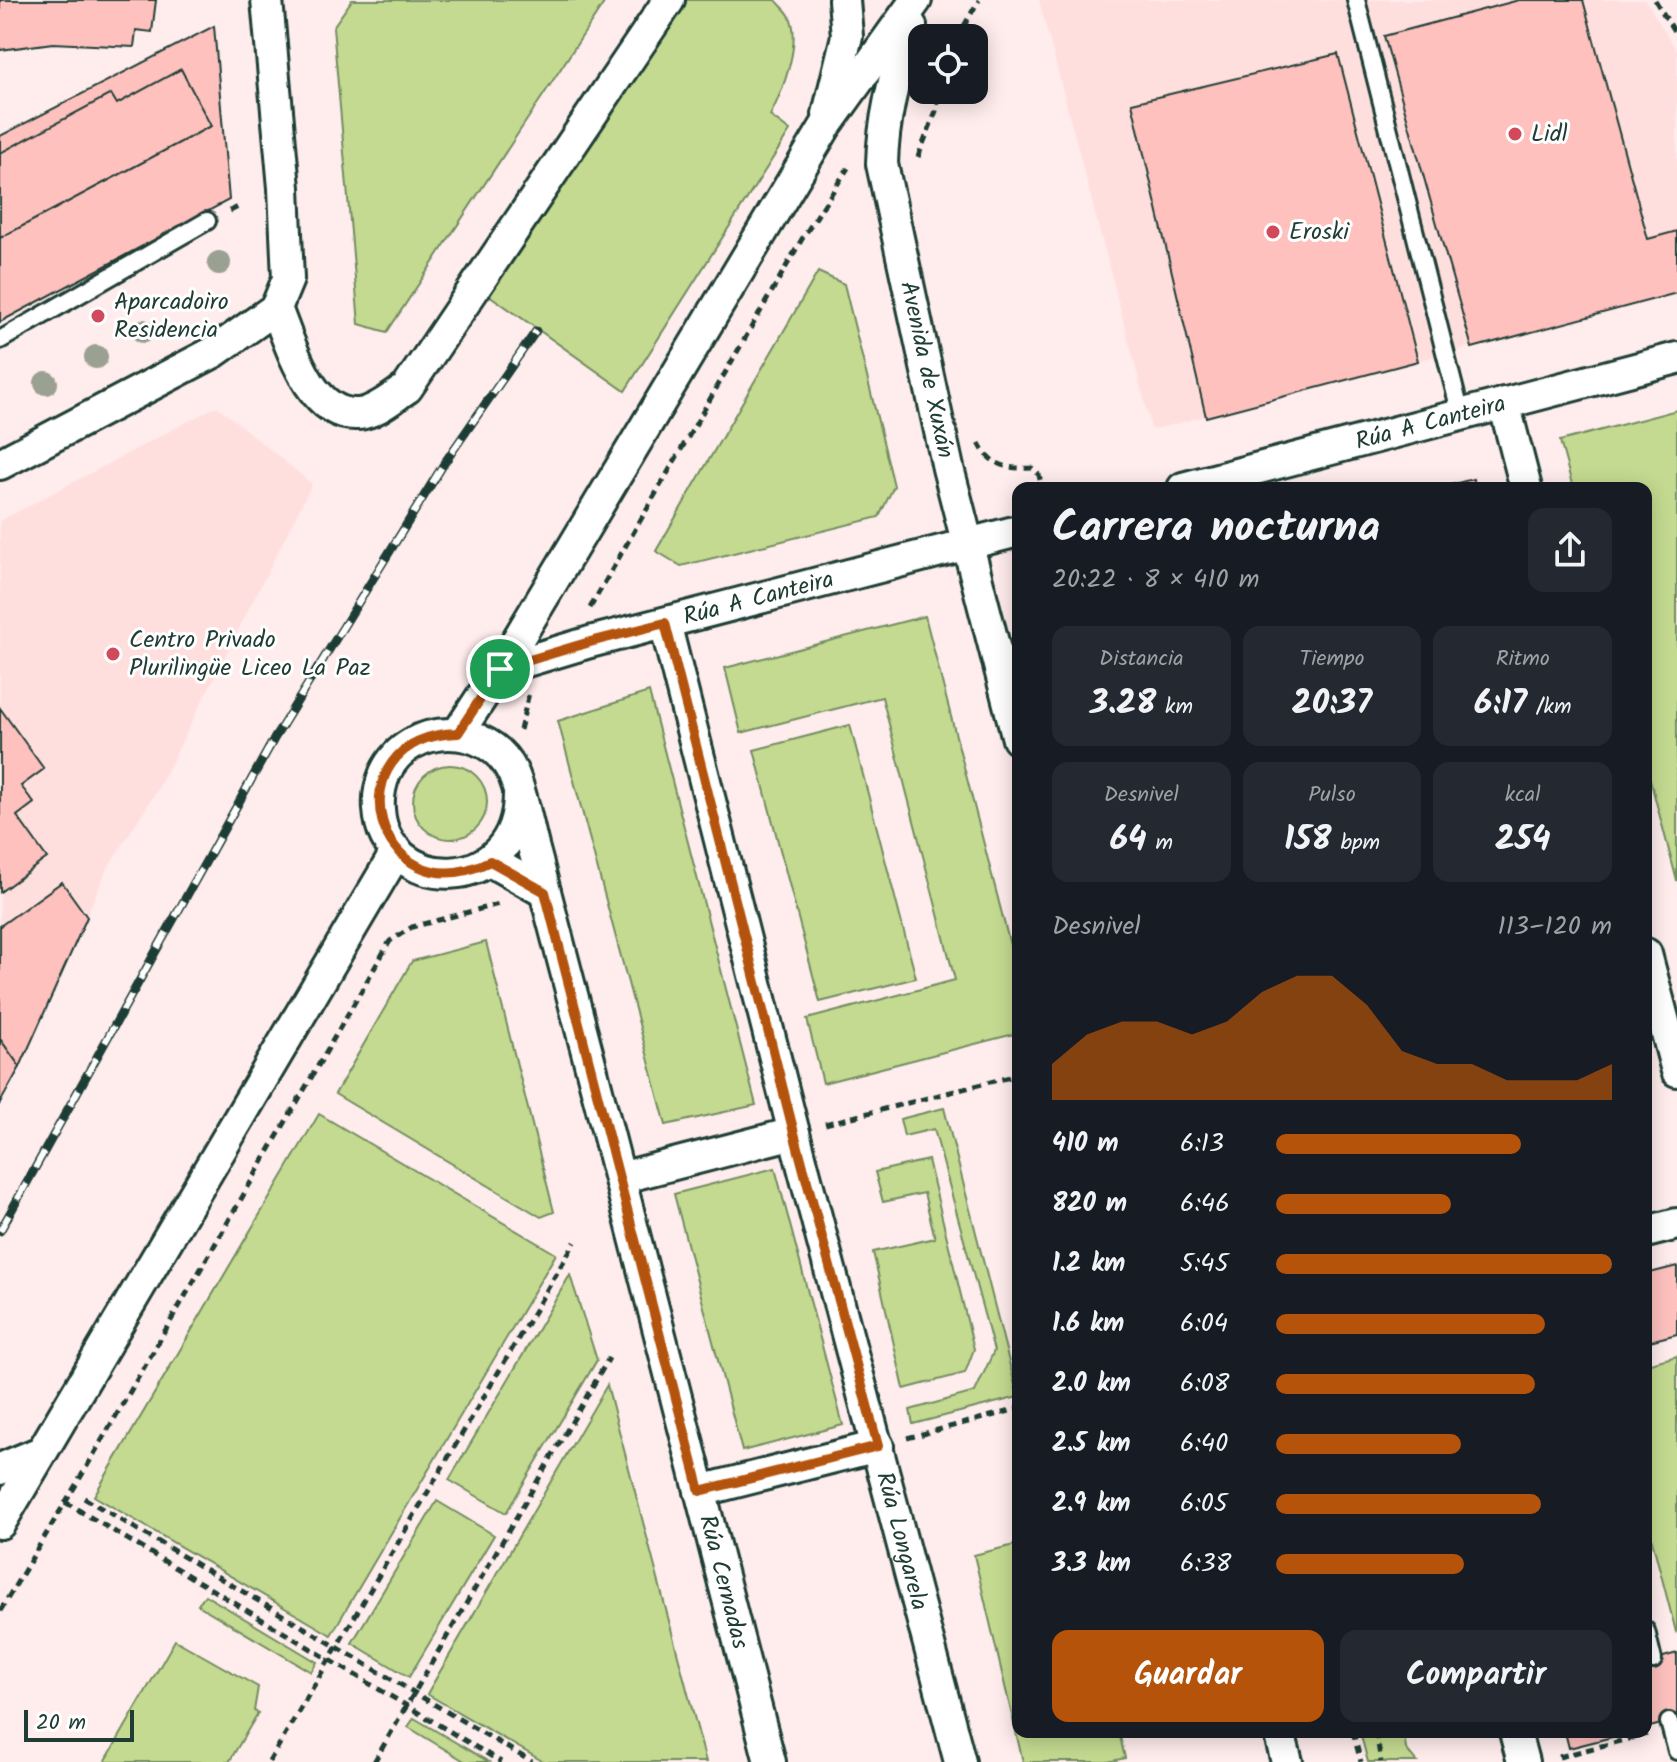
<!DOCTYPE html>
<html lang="es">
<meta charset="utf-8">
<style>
:root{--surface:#171b24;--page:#242831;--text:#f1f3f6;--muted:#9ea1a6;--accent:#b45309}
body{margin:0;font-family:Kalam,sans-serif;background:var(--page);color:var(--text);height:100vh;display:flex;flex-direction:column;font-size:30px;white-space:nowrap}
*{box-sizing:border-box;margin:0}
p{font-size:26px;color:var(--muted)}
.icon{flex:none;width:44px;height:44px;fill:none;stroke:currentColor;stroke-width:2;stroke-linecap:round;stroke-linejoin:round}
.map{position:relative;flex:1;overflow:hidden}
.details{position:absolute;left:1012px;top:482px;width:640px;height:1256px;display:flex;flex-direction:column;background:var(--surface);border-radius:16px;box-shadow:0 4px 20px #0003}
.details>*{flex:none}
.controls{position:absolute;left:908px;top:24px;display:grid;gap:16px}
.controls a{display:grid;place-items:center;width:80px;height:80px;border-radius:16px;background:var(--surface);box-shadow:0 4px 20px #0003;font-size:40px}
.scale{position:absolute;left:24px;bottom:20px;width:110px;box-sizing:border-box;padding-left:8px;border:4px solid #1f3d34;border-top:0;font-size:22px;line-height:28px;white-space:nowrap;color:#1f3d34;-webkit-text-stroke:6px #fff;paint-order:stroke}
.pin{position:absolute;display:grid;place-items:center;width:68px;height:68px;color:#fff;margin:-34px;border:4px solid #fff;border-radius:50%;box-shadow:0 2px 8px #0007}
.round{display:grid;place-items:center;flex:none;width:84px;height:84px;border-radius:16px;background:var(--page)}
.summary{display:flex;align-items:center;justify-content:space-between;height:136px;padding:0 40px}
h1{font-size:44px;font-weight:600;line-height:60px}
.figures{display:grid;grid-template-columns:repeat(3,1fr);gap:12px;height:136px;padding:8px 40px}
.figures div{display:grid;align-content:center;border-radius:16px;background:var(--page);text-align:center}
.figures b{font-size:34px;font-weight:600}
.figures small{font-size:22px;font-weight:400}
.figures p{font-size:22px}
.chart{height:224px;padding:16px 40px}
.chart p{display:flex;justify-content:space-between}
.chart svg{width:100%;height:144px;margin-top:8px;fill:var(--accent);opacity:.7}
.button{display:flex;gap:16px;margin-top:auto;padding:16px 40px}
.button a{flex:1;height:92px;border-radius:16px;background:var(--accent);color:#fff;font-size:32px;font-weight:600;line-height:92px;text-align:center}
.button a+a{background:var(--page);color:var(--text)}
ul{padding:0 40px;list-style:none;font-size:26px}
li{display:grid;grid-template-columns:128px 96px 1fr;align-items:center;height:60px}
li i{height:20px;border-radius:10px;background:var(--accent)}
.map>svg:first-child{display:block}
</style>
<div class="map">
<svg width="1677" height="1762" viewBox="0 0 1677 1762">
<rect width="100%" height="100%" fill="#ffecec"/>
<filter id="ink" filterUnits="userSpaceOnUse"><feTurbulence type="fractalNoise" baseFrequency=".0125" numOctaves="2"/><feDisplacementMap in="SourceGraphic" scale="16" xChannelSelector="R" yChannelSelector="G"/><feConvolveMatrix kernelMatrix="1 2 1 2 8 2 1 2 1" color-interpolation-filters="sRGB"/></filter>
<g filter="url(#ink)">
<g fill="#ffdfde">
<polygon points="1039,0 1645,0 1677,51 1677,293 1152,430"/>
<polygon points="217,406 312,484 159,787 107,869 20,1067 0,1103 0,521"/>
</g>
<g fill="#c4da90" stroke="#728c62" stroke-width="2">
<polygon points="352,0 606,0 387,332 359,324 333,27"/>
<path d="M 687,0 L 776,0 C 780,5 786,10 789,15 C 803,41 782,92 770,116 L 790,131 L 625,391 L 489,295 Z"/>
<polygon points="818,272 844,284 894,486 879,517 681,566 656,551"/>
<polygon points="1677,410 1677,881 1646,764 1646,488 1573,488 1560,441"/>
<polygon points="925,616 1018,976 1018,1033 823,1083 807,1019 955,980 882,697 741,733 725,668"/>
<polygon points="649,692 756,1105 666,1125 558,721"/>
<polygon points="850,725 916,978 820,1002 754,750"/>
<circle cx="450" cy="802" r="37"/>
<polygon points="486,942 554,1212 541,1217 335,1094 412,961"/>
<polygon points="944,1108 1018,1397 913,1424 910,1410 975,1392 994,1351 934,1129 904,1136 900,1119"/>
<polygon points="319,1114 556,1254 331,1635 94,1496"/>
<polygon points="928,1160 974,1349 965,1373 904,1389 873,1252 935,1238 924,1193 883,1202 875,1172"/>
<polygon points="775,1168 843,1425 742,1451 674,1194"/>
<polygon points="570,1275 597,1360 506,1513 449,1480"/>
<polygon points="1677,1356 1677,1631 1676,1632 1646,1517 1646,1364"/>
<polygon points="607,1385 706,1762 544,1762 427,1694"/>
<polygon points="437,1501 494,1535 409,1677 352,1643"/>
<polygon points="1018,1544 1018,1732 1119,1732 1125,1758 1108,1762 1023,1762 974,1555"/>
<polygon points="205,1595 317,1662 311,1672 198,1605"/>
<polygon points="175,1640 258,1687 254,1711 258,1713 229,1762 105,1762"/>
<polygon points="414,1718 489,1762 466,1762 408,1727"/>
<polygon points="1360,1732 1404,1732 1406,1749 1417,1762 1368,1762"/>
</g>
<g fill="#fec1be" stroke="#1f3d34" stroke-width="2">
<polygon points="0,0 156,0 152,32 136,30 134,47 53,43 0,50"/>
<polygon points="1519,0 1583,0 1648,239 1677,231 1677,293 1472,348 1384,36"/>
<polygon points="214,26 229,200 0,322 0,136"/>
<polygon points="1338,54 1418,361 1206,417 1132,103"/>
<polygon points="181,69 211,126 0,238 0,153 111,94 117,104"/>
<polygon points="1473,479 1476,488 1438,488"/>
<polygon points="0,708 44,769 21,786 34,803 17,816 47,858 0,892"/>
<polygon points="62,882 87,917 20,1067 0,1039 0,926"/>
<polygon points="0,1039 20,1067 0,1103"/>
<polygon points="1677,1266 1677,1334 1646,1342 1646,1274"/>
<polygon points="1677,1653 1677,1720 1646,1728 1646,1662"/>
<polygon points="1565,1732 1632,1732 1569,1748"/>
</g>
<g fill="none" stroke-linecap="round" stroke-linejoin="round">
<defs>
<g id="service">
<polyline points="1356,0 1461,415"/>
<polyline points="0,340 207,221"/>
<polyline points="1646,1631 1653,1660"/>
<polyline points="1669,1722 1677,1751"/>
</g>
<g id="minor">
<path id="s1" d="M 911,26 C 895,71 883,116 882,164 L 948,468 L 1018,739"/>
<polyline points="828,114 847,36 844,0"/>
<path d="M 276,308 C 290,343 310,417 358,414 C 375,413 393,397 407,388 L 669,0"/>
<polyline points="1504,403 1526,488"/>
<polyline points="0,464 214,352 276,308 288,279 284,188 267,0"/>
<path id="s2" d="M 1183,488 L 1677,358"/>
<path id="s3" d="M 665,623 L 794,1133 L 960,1762"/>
<path id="s4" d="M 500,669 L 590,642 L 1018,531"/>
<polyline points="458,733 500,669 825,127 916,0"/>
<path id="s5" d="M 519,794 C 519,898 384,895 379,809 C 378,796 380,785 385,773 C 409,721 489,721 513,773 C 524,799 528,830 536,857 C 555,927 573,997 591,1067 C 652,1299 710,1531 770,1762"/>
<polyline points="490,861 545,892"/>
<polyline points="1646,954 1677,1071"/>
<polyline points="620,1178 794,1133"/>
<polyline points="1646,1232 1677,1224"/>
<polyline points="0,1469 41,1452"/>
<polyline points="700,1491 878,1446"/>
<polyline points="0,1523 397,851"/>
<polyline points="1279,1732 1287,1762"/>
<polyline points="1515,1732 1523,1762"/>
</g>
</defs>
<use href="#service" stroke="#1f3d34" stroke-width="22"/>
<use href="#minor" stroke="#1f3d34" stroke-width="36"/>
<g stroke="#1f3d34" stroke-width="5" stroke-dasharray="8 6" stroke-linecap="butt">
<polyline points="1655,0 1677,36"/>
<polyline points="957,38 979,0"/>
<polyline points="918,157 936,111 940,90"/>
<polyline points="230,211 240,206"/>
<path d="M 979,443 C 991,467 1008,469 1032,468 L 1039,475 L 1042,488"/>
<polyline points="590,608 802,239 848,168"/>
<polyline points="520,730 529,693"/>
<polyline points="825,1124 1018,1075"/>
<polyline points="907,1438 1018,1409"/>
<polyline points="84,1498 532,1762"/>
<polyline points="65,1502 501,1762"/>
<polyline points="0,1611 83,1473 390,941 412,927 499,904"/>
<polyline points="1353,1732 1361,1762"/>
<polyline points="1376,1732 1381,1762"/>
<polyline points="1559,1757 1647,1734"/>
<polyline points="269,1762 575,1242"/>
<polyline points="374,1762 609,1358"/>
</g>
<use href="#service" stroke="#fff" stroke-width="16"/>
<use href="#minor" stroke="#fff" stroke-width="30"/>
<defs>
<polyline id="rail" points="0,1231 274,739 445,462 536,331"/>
</defs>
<use href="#rail" stroke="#1f3d34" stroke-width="9"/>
<use href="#rail" stroke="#fff" stroke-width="6" stroke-dasharray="18" stroke-linecap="butt"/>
</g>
<g fill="#9aa193">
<circle cx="219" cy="263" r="12"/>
<circle cx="143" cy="331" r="12"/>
<circle cx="96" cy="357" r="12"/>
<circle cx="46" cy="383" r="12"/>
</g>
</g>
<g fill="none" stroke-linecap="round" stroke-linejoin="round" filter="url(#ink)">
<defs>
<path id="route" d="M 665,623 L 794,1133 L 878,1446 L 700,1491 L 545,892 L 490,861 C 375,919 328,737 458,733 L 500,669 L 590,642 Z"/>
</defs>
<use href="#route" stroke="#fff" stroke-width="16"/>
<use href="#route" stroke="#b45309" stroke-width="10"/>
</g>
<g fill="#d1495b" stroke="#fff" stroke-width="3">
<circle cx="1515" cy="134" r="8"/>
<circle cx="1273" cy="232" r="8"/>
<circle cx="98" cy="316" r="8"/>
<circle cx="113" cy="654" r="8"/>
</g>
<g text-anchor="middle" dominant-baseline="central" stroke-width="6" stroke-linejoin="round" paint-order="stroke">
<g font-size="24" fill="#1f3d34" stroke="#fff" text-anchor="start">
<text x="1531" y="134">Lidl</text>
<text x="1289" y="232">Eroski</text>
<text x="114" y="302">Aparcadoiro<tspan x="114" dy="28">Residencia</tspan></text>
<text x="129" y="640">Centro Privado<tspan x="129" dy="28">Plurilingüe Liceo La Paz</tspan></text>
</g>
<g font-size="24" fill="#1f3d34" stroke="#fff">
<text stroke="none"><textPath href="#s1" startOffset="352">Avenida de Xuxán</textPath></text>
<text stroke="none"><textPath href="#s2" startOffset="256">Rúa A Canteira</textPath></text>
<text stroke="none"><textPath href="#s4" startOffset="268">Rúa A Canteira</textPath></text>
<text stroke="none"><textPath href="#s3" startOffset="948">Rúa Longarela</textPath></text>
<text stroke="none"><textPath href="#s5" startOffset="1254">Rúa Cernadas</textPath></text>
</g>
</g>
</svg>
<div class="controls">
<a><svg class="icon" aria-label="locate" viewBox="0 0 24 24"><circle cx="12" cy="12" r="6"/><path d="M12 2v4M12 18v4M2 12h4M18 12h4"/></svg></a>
</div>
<div class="scale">20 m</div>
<div class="pin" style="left:500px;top:669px;background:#1e9e55"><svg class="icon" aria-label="arrive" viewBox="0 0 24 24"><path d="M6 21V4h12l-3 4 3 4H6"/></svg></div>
<section class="details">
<div class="summary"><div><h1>Carrera nocturna</h1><p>20:22 · 8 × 410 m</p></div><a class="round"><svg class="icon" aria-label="share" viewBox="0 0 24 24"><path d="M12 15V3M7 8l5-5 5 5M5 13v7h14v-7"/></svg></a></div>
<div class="figures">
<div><p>Distancia</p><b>3.28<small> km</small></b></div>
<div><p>Tiempo</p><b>20:37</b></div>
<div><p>Ritmo</p><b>6:17<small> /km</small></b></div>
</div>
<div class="figures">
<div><p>Desnivel</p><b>64<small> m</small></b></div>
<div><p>Pulso</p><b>158<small> bpm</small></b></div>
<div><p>kcal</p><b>254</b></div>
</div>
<div class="chart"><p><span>Desnivel</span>113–120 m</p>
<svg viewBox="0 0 160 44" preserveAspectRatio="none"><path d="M0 44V33L10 24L20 20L30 20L40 24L50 20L60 11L70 6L80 6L90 15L100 29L110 33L120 33L130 38L140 38L150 38L160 33V44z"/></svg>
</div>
<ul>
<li><b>410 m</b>6:13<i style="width:73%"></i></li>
<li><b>820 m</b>6:46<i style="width:52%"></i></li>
<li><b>1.2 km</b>5:45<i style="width:100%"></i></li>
<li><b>1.6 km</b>6:04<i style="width:80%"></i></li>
<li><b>2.0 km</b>6:08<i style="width:77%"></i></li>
<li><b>2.5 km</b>6:40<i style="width:55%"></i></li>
<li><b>2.9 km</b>6:05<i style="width:79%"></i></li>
<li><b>3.3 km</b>6:38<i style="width:56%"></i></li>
</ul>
<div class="button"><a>Guardar</a><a>Compartir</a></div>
</section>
</div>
